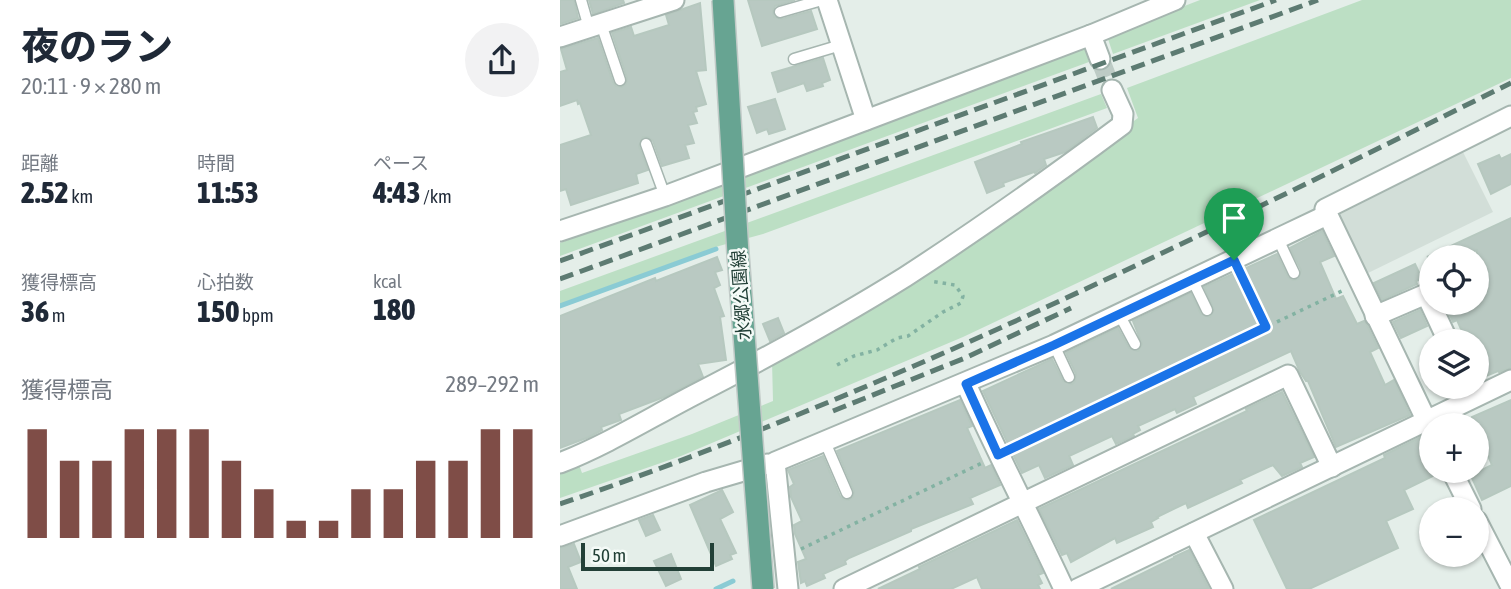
<!DOCTYPE html>
<html lang="ja">
<meta charset="utf-8">
<style>
:root{--surface:#fff;--page:#f2f2f3;--text:#1f2937;--muted:#747a83;--accent:#7f4d47}
body{margin:0;font-family:"Asap Condensed","Noto Sans JP",sans-serif;background:var(--page);color:var(--text);height:100vh;display:flex;flex-direction:column;font-size:26px;white-space:nowrap}
*{box-sizing:border-box;margin:0}
p{font-size:23px;color:var(--muted)}
.icon{flex:none;width:38px;height:38px;fill:none;stroke:currentColor;stroke-width:2;stroke-linecap:round;stroke-linejoin:round}
.map{position:relative;flex:1;overflow:hidden}
.sheet{display:flex;flex-direction:column;background:var(--surface);width:560px}
.sheet>*{flex:none}
.buttons{position:absolute;left:859px;top:245px;display:grid;gap:14px}
.buttons a{display:grid;place-items:center;width:70px;height:70px;border-radius:50%;background:var(--surface);box-shadow:0 2px 5px #0004;font-size:35px}
.scale{position:absolute;left:21px;bottom:18px;width:133px;box-sizing:border-box;padding-left:7px;border:4px solid #224037;border-top:0;font-size:19px;line-height:24px;white-space:nowrap;color:#224037;-webkit-text-stroke:5px #f4faf7;paint-order:stroke}
.pin{position:absolute;display:grid;place-items:center;width:60px;height:60px;color:#fff;margin:-72px -30px;border-radius:50% 50% 50% 0;rotate:-45deg;box-shadow:0 0 7px #0007}
.pin .icon{rotate:45deg}
.round{display:grid;place-items:center;flex:none;width:74px;height:74px;border-radius:37px;background:var(--page)}
.head{display:flex;align-items:center;justify-content:space-between;height:119px;padding:0 21px}
h1{font-size:38px;font-weight:800;line-height:52px}
.stats{display:grid;grid-template-columns:repeat(3,1fr);gap:10px;height:119px;padding:7px 21px}
.stats div{display:grid;align-content:center}
.stats b{font-size:30px;font-weight:800}
.stats small{font-size:19px;font-weight:400}
.stats p{font-size:19px}
.chart{height:196px;padding:14px 21px}
.chart p{display:flex;justify-content:space-between}
.chart svg{width:100%;height:126px;margin-top:7px;stroke:var(--accent);stroke-width:6}
main{display:flex;flex:1;min-height:0}
.map>svg:first-child{display:block}
</style>
<main>
<section class="sheet">
<div class="head"><div><h1>夜のラン</h1><p>20:11 · 9 × 280 m</p></div><a class="round"><svg class="icon" aria-label="share" viewBox="0 0 24 24"><path d="M12 15V3M7 8l5-5 5 5M5 13v7h14v-7"/></svg></a></div>
<div class="stats">
<div><p>距離</p><b>2.52<small> km</small></b></div>
<div><p>時間</p><b>11:53</b></div>
<div><p>ペース</p><b>4:43<small> /km</small></b></div>
</div>
<div class="stats">
<div><p>獲得標高</p><b>36<small> m</small></b></div>
<div><p>心拍数</p><b>150<small> bpm</small></b></div>
<div><p>kcal</p><b>180</b></div>
</div>
<div class="chart"><p><span>獲得標高</span>289–292 m</p>
<svg viewBox="0 0 160 44" preserveAspectRatio="none"><path d="M5 44V6M15 44V17M25 44V17M35 44V6M45 44V6M55 44V6M65 44V17M75 44V27M85 44V38M95 44V38M105 44V27M115 44V27M125 44V17M135 44V17M145 44V6M155 44V6"/></svg>
</div>
</section>
<div class="map">
<svg width="951" height="589" viewBox="0 0 951 589">
<rect width="100%" height="100%" fill="#e4eee9"/>
<polygon fill="#d2ded8" points="901,148 933,212 806,274 778,218 780,211"/>
<g fill="#bcdfc4">
<polygon points="640,0 700,0 553,54 547,36"/>
<polygon points="802,0 951,0 951,78 403,337 121,456 0,498 0,467 17,459 22,473 132,434 213,401 212,361 406,242 578,118 567,88"/>
<polygon points="524,43 529,62 0,256 0,243"/>
<polygon points="541,94 547,108 203,234 159,246 0,304 0,291"/>
</g>
<g fill="none" stroke-linecap="round" stroke-linejoin="round">
<g stroke="#8acbd4" stroke-width="5">
<polyline points="0,306 156,249"/>
<polyline points="156,589 173,581"/>
</g>
</g>
<g fill="#b9c9c2" stroke="#b6c8bf" stroke-width="2">
<polygon points="0,0 14,0 18,18 0,24"/>
<polygon points="29,0 63,0 64,3 33,14"/>
<polygon points="188,0 235,0 215,6 213,11 214,17 222,19 251,11 257,29 202,46"/>
<polygon points="140,3 146,70 136,71 146,104 136,107 137,111 133,112 137,123 128,125 134,143 125,145 129,158 102,166 93,141 88,137 83,137 79,146 88,170 76,174 78,183 11,205 6,189 0,191 0,145 31,135 20,103 18,104 17,100 0,106 0,72 7,70 1,49 38,38 53,82 56,86 62,87 66,84 67,78 52,33 71,27 74,36 109,25 106,15"/>
<polygon points="263,58 270,80 262,83 263,86 247,91 244,83 218,92 212,73"/>
<polygon points="215,99 225,129 209,134 207,129 197,133 188,107"/>
<polygon points="533,117 537,128 505,152 484,159 486,165 475,173 474,172 443,183 444,186 427,193 415,162 462,144 461,142"/>
<polygon points="951,154 951,184 931,194 918,164 939,155 941,159"/>
<polygon points="951,218 951,368 939,372 938,371 921,378 917,370 917,341 910,341 907,335 904,336 897,320 893,322 884,303 917,303 917,250 901,257 867,257"/>
<polygon points="762,231 774,256 760,262 776,299 783,296 797,324 804,321 807,325 818,348 810,352 825,385 834,380 850,415 776,447 748,381 746,381 740,372 731,351 633,397 636,404 617,413 615,409 578,426 580,430 573,434 574,436 556,444 552,436 509,456 513,465 485,478 479,465 462,473 423,391 492,359 503,381 512,384 515,381 516,374 506,353 558,328 569,348 578,351 582,344 573,321 631,293 641,314 650,317 654,310 644,287 717,254 728,277 733,280 738,279 741,270 730,248"/>
<polygon points="157,257 162,270 155,272 160,285 154,288 164,316 160,317 166,360 138,364 143,377 104,397 59,414 61,420 41,427 42,430 29,437 0,448 0,316 95,278 96,281"/>
<polygon points="855,264 862,279 856,281 857,284 822,300 814,283"/>
<polygon points="860,310 867,326 841,338 833,322"/>
<polygon points="218,318 224,333 210,341 203,324"/>
<polygon points="722,392 754,457 740,463 742,467 722,476 713,465 680,480 682,483 628,508 626,503 597,517 598,518 591,522 593,527 557,543 555,538 511,562 507,553 502,555 479,509 687,411 686,409"/>
<polygon points="400,400 412,426 407,428 425,468 431,465 440,485 410,498 413,504 351,529 351,531 289,558 285,561 286,564 263,574 265,578 247,586 245,581 241,583 238,562 246,559 235,534 234,525 242,521 231,497 230,487 234,484 228,470 263,456 280,496 283,499 289,500 293,497 294,491 277,451"/>
<polygon points="951,400 951,486 922,500 912,478 919,474 918,472 932,465 912,417"/>
<polygon points="861,437 872,454 872,471 876,471 877,474 844,490 853,509 826,521 838,548 749,589 727,589 694,520 825,458 824,455"/>
<polygon points="162,490 173,512 160,519 176,553 170,555 172,559 156,566 130,505"/>
<polygon points="93,515 100,530 86,536 79,520"/>
<polygon points="457,520 483,573 478,575 482,583 478,585 480,589 422,589 417,577 391,589 318,589 360,569 359,567"/>
<polygon points="14,544 21,562 8,567 17,589 0,589 0,548"/>
<polygon points="629,550 649,589 551,589 614,558 614,557"/>
<polygon points="111,554 121,579 106,586 94,561"/>
</g>
<g fill="none" stroke-linecap="round" stroke-linejoin="round">
<polyline stroke="#bdcbc5" stroke-width="19" stroke-dasharray="19 10" stroke-linecap="butt" points="540,59 552,90"/>
<defs>
<g id="lane">
<polyline points="21,0 29,28"/>
<polyline points="220,12 262,0"/>
<polyline points="41,24 60,80"/>
<polyline points="234,59 281,45"/>
<polyline points="86,144 105,196"/>
<polyline points="718,239 734,273"/>
<polyline points="632,279 647,310"/>
<polyline points="559,314 575,344"/>
<polyline points="494,345 509,377"/>
<polyline points="265,442 287,493"/>
</g>
<g id="street">
<polyline points="267,0 306,120"/>
<polyline points="531,35 540,59"/>
<polyline points="0,37 114,0"/>
<polyline points="0,231 105,196 531,35 615,0"/>
<polyline points="815,316 866,294 888,341"/>
<path d="M 406,384 C 437,453 472,520 504,589"/>
<polyline points="871,430 765,209 951,116"/>
<path d="M 0,463 C 46,445 88,419 132,396 C 204,359 276,320 345,277 C 419,229 491,178 562,125 L 563,114 L 552,90"/>
<polyline points="892,471 911,509"/>
<polyline points="917,521 951,587"/>
<polyline points="634,533 663,589"/>
<polyline points="0,536 146,482 207,464"/>
<polyline points="228,589 215,462 494,345 767,215"/>
<polyline points="284,589 728,375 772,467"/>
<polyline points="517,589 951,380"/>
</g>
</defs>
<use href="#lane" stroke="#a6b6b0" stroke-width="13"/>
<use href="#street" stroke="#a6b6b0" stroke-width="23"/>
<g stroke="#83b2a2" stroke-width="3.5" stroke-dasharray="3.5 5" stroke-linecap="butt">
<polyline points="681,274 706,327"/>
<polyline points="277,365 294,356 317,350 337,338 348,336 383,312 401,303 403,296 395,285 370,281"/>
<polyline points="456,446 784,290"/>
<polyline points="241,549 424,462"/>
</g>
<use href="#lane" stroke="#fff" stroke-width="10"/>
<use href="#street" stroke="#fff" stroke-width="19"/>
<g stroke="#5d7b72" stroke-width="5" stroke-dasharray="14 7" stroke-linecap="butt">
<polyline points="0,261 716,0"/>
<polyline points="0,279 758,0"/>
<polyline points="273,411 405,358 511,308"/>
<path d="M 0,504 C 330,391 639,237 951,83"/>
</g>
<defs>
<polyline id="primary-bridge" points="163,0 178,254 203,589"/>
</defs>
<use href="#primary-bridge" stroke="#c1cac7" stroke-width="24" stroke-linecap="butt"/>
<use href="#primary-bridge" stroke="#67a492" stroke-width="21"/>
</g>
<g fill="none" stroke-linecap="round" stroke-linejoin="round">
<defs>
<polygon id="route" points="674,260 706,327 438,455 406,384 494,345"/>
</defs>
<use href="#route" stroke="#fff" stroke-width="14"/>
<use href="#route" stroke="#1a73e8" stroke-width="9"/>
</g>
<g text-anchor="middle" dominant-baseline="central" stroke-width="5" stroke-linejoin="round" paint-order="stroke">
<g font-size="18" fill="#224037" stroke="#f4faf7">
<text transform="translate(181 295) rotate(-94)">水郷公園線</text>
</g>
</g>
</svg>
<div class="buttons">
<a><svg class="icon" aria-label="locate" viewBox="0 0 24 24"><circle cx="12" cy="12" r="6"/><path d="M12 2v4M12 18v4M2 12h4M18 12h4"/></svg></a>
<a><svg class="icon" aria-label="layers" viewBox="0 0 24 24"><path d="M12 4l9 5-9 5-9-5zM3 14l9 5 9-5"/></svg></a>
<a>+</a>
<a>−</a>
</div>
<div class="scale">50 m</div>
<div class="pin" style="left:674px;top:260px;background:#1e9e55"><svg class="icon" aria-label="arrive" viewBox="0 0 24 24"><path d="M6 21V4h12l-3 4 3 4H6"/></svg></div>
</div>
</main>
